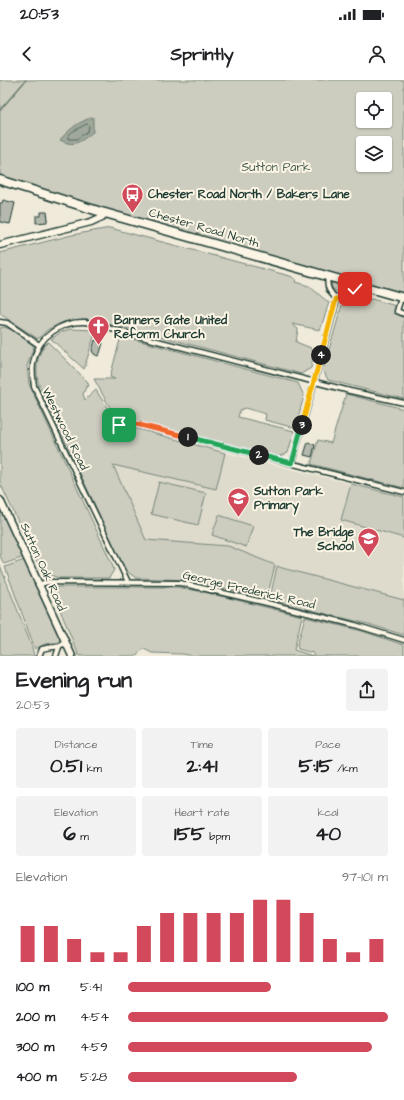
<!DOCTYPE html>
<meta charset="utf-8">
<style>
:root{--surface:#fff;--page:#f2f2f2;--text:#202124;--muted:#757577;--accent:#d1495b}
body{margin:0;font-family:"Architects Daughter",sans-serif;background:var(--page);color:var(--text);height:100vh;display:flex;flex-direction:column;font-size:15px;white-space:nowrap}
*{box-sizing:border-box;margin:0}
p{font-size:13px;color:var(--muted)}
.icon{flex:none;width:22px;height:22px;fill:none;stroke:currentColor;stroke-width:2;stroke-linecap:round;stroke-linejoin:round}
.map{position:relative;height:576px;overflow:hidden}
.details{display:flex;flex-direction:column;background:var(--surface);flex:1}
.details>*{flex:none}
.fabs{position:absolute;left:356px;top:12px;display:grid;gap:8px}
.fabs a{display:grid;place-items:center;width:36px;height:36px;border-radius:4px;background:var(--surface);box-shadow:0 1px 3px #0004;font-size:20px}
.pin{position:absolute;display:grid;place-items:center;width:34px;height:34px;color:#fff;margin:-17px;border-radius:8px;box-shadow:0 2px 6px #0006}
.km{position:absolute;width:20px;height:20px;margin:-10px;border-radius:50%;background:#222;color:#fff;font-size:11px;line-height:20px;text-align:center}
.round{display:grid;place-items:center;flex:none;width:42px;height:42px;border-radius:4px;background:var(--page)}
.head{display:flex;align-items:center;justify-content:space-between;height:68px;padding:0 16px}
h1{font-size:22px;font-weight:700;line-height:30px}
.stats{display:grid;grid-template-columns:repeat(3,1fr);gap:6px;height:68px;padding:4px 16px}
.stats div{display:grid;align-content:center;border-radius:4px;background:var(--page);text-align:center}
.stats b{font-size:20px;font-weight:700}
.stats small{font-size:11px;font-weight:400}
.stats p{font-size:11px}
.chart{height:112px;padding:8px 16px}
.chart p{display:flex;justify-content:space-between}
.chart svg{width:100%;height:72px;margin-top:4px;stroke:var(--accent);stroke-width:6}
ul{padding:0 16px;list-style:none;font-size:13px}
li{display:grid;grid-template-columns:64px 48px 1fr;align-items:center;height:30px}
li i{height:10px;border-radius:5px;background:var(--accent)}
.status{display:flex;justify-content:space-between;align-items:center;height:28px;padding:0 20px;background:var(--surface);direction:ltr}
.status svg{height:11px;fill:currentColor}
header{display:flex;justify-content:space-between;align-items:center;height:52px;padding:0 16px;background:var(--surface);font-size:18px;font-weight:700}
.map>svg:first-child{display:block}
</style>
<div class="status"><b>20:53</b><svg viewBox="0 0 49 12"><path d="M0 12V9h3v3zM5 12V6h3v6zM10 12V3h3v9zM15 12V0h3v12zM26 1h20v11H26zM47 4h2v5h-2z"/></svg></div>
<header><svg class="icon" aria-label="back" viewBox="0 0 24 24"><path d="M15 5l-7 7 7 7"/></svg>Sprintly<svg class="icon" aria-label="person" viewBox="0 0 24 24"><circle cx="12" cy="8" r="4"/><path d="M4 21q1-7 8-7t8 7"/></svg></header>
<div class="map">
<svg width="404" height="576" viewBox="0 0 404 576">
<rect width="100%" height="100%" fill="#efeada"/>
<filter id="ink" filterUnits="userSpaceOnUse"><feTurbulence type="fractalNoise" baseFrequency=".025" numOctaves="2"/><feDisplacementMap in="SourceGraphic" scale="8" xChannelSelector="R" yChannelSelector="G"/><feConvolveMatrix kernelMatrix="1 2 1 2 8 2 1 2 1" color-interpolation-filters="sRGB"/></filter>
<g filter="url(#ink)">
<polygon fill="#dedbcc" points="225,373 351,404 341,440 404,458 404,520 282,488 228,466 146,460 112,384 215,409"/>
<g fill="#cccdbf" stroke="#76857a" fill-rule="evenodd">
<path d="M 0,0 L 404,0 L 404,213 L 104,129 L 0,95 ZM 363,19 L 385,19 L 385,41 L 363,41 ZM 363,63 L 385,63 L 385,85 L 363,85 Z"/>
<polygon points="110,148 290,196 296,199 295,202 309,206 329,223 320,250 292,244 298,249 296,262 311,268 314,273 311,288 301,294 294,292 155,255 87,239 63,242 47,250 38,259 0,234 0,173 72,155"/>
<polygon points="331,200 352,206 347,213 338,213 332,208"/>
<polygon points="372,219 396,226 394,233 404,236 404,319 328,300 323,290 342,225"/>
<polygon points="4,247 13,250 34,266 27,286 29,304 112,484 114,490 109,498 59,498 42,492 0,403 0,248"/>
<polygon points="70,249 96,250 84,289 51,259 61,252"/>
<polygon points="121,256 298,303 304,316 295,348 265,340 266,334 245,328 240,330 238,337 294,351 288,373 280,376 271,375 132,340 124,337 120,332 113,333 94,299 115,299 110,297"/>
<path d="M 48,262 L 87,301 L 89,306 L 86,307 L 83,314 L 85,320 L 96,310 L 111,334 L 109,341 L 111,345 L 116,348 L 121,346 L 138,349 L 225,373 L 216,409 L 113,385 L 146,460 L 228,466 L 275,485 L 267,518 L 255,516 L 189,500 L 136,498 L 125,490 L 39,305 C 35,291 36,273 48,262 Z"/>
<polygon points="346,314 404,329 404,408 311,384 318,360 331,363"/>
<polygon points="159,402 206,413 198,445 151,434"/>
<polygon points="351,404 404,417 404,458 341,440"/>
<polygon points="0,425 24,477 4,484 0,476"/>
<polygon points="219,435 253,446 246,467 212,455"/>
<polygon points="24,480 63,561 61,562 45,564 35,569 5,487"/>
<polygon points="0,485 32,567 34,576 0,576"/>
<polygon points="277,486 282,488 404,520 404,555 368,544 286,524 270,518"/>
<polygon points="57,507 176,507 204,512 302,536 294,570 313,576 194,576 182,574 152,573 144,569 140,571 137,576 79,576 53,513"/>
<polygon points="305,537 362,551 404,565 404,576 314,576 313,573 298,569 297,566"/>
</g>
<path fill="#9fa89a" stroke="#6c7d71" d="M 93,37 L 93,52 C 81,61 75,68 60,60 C 70,48 79,42 93,37 Z"/>
<g fill="none" stroke-linecap="round" stroke-linejoin="round">
<polygon stroke="#52685d" stroke-width="1" points="87,44 89,46 88,51 77,59 68,59 68,56 72,52"/>
<polyline stroke="#6c7d71" stroke-width="1.5" points="0,30 26,0"/>
</g>
<g fill="#b5b9ad" stroke="#1f3d34">
<polygon points="3,120 15,123 10,144 0,142 0,123 2,123"/>
<polygon points="41,132 47,132 48,139 47,139 47,142 36,143 36,136 41,136"/>
<polygon points="98,258 102,260 101,262 103,263 100,273 98,276 94,274 92,271 95,260 97,261"/>
<polygon points="308,362 315,365 312,377 304,375"/>
</g>
<g fill="none" stroke-linecap="round" stroke-linejoin="round">
<defs>
<g id="street">
<path d="M 328,196 C 326,207 329,212 337,219 L 344,218 L 351,214 L 356,204"/>
<polyline points="401,218 397,231 404,234"/>
<polyline points="0,242 7,243 39,265"/>
<circle cx="118" cy="339" r="6"/>
<polyline points="124,341 404,412"/>
<polyline points="292,383 337,219"/>
<path d="M 128,502 L 34,306 C 33,297 31,288 34,279 C 39,256 62,241 85,242 C 95,243 105,247 115,250 L 350,311 L 404,323"/>
<polyline points="38,505 47,502 180,503 267,523 355,545 404,560"/>
<path d="M 39,576 L 42,569 C 52,566 57,569 65,563"/>
<polyline points="56,576 59,567"/>
</g>
<g id="secondary">
<polyline points="0,165 91,142 102,137 106,133"/>
<polyline points="0,420 72,576"/>
</g>
<polyline id="highway" points="0,100 98,131 404,218"/>
</defs>
<use href="#street" stroke="#1f3d34" stroke-width="7"/>
<use href="#secondary" stroke="#1f3d34" stroke-width="9"/>
<use href="#highway" stroke="#1f3d34" stroke-width="11"/>
<use href="#street" stroke="#fcf5e5" stroke-width="4"/>
<use href="#secondary" stroke="#fcf5e5" stroke-width="6"/>
<use href="#highway" stroke="#fcf5e5" stroke-width="8"/>
</g>
</g>
<g fill="none" stroke-linecap="round" stroke-linejoin="round" filter="url(#ink)">
<defs>
<polyline id="split-1" points="119,345 124,341 188,357"/>
<polyline id="split-2" points="188,357 259,375"/>
<polyline id="split-3" points="259,375 292,383 302,345"/>
<polyline id="split-4" points="302,345 321,275"/>
<path id="split-5" d="M 321,275 L 336,219 C 345,218 350,216 355,209"/>
</defs>
<use href="#split-1" stroke="#fff" stroke-width="8"/>
<use href="#split-2" stroke="#fff" stroke-width="8"/>
<use href="#split-3" stroke="#fff" stroke-width="8"/>
<use href="#split-4" stroke="#fff" stroke-width="8"/>
<use href="#split-5" stroke="#fff" stroke-width="8"/>
<use href="#split-1" stroke="#f0652b" stroke-width="5"/>
<use href="#split-2" stroke="#22a559" stroke-width="5"/>
<use href="#split-3" stroke="#22a559" stroke-width="5"/>
<use href="#split-4" stroke="#f5b400" stroke-width="5"/>
<use href="#split-5" stroke="#f5b400" stroke-width="5"/>
</g>
<defs>
<symbol id="bus-pin" viewBox="-11 -11 22 30"><path d="M0 17L-7.5 6A9.5 9.5 0 1 1 7.5 6Z" fill="#d1495b" stroke="#fcf5e5"/><path d="M-5-6H5V4H4V6H2V4H-2V6H-4V4H-5ZM-3.5-4V0h7V-4ZM-3.5 1.2v1.5H-2V1.2ZM2 1.2v1.5H3.5V1.2Z" fill="#fff"/></symbol>
<symbol id="church-pin" viewBox="-11 -11 22 30"><path d="M0 17L-7.5 6A9.5 9.5 0 1 1 7.5 6Z" fill="#d1495b" stroke="#fcf5e5"/><path d="M-1.2-6h2.4v3.5h3.3v2.4h-3.3V6h-2.4V-.1h-3.3v-2.4h3.3Z" fill="#fff"/></symbol>
<symbol id="school-pin" viewBox="-11 -11 22 30"><path d="M0 17L-7.5 6A9.5 9.5 0 1 1 7.5 6Z" fill="#d1495b" stroke="#fcf5e5"/><path d="M0-5L7-2L0 1L-7-2ZM-4 1L0 2.5L4 1V4Q0 6-4 4Z" fill="#fff"/></symbol>
</defs>
<g fill-rule="evenodd">
<use href="#bus-pin" x="120" y="102" width="25" height="34"/>
<use href="#church-pin" x="86" y="234" width="25" height="34"/>
<use href="#school-pin" x="226" y="406" width="25" height="34"/>
<use href="#school-pin" x="356" y="446" width="25" height="34"/>
</g>
<g text-anchor="middle" dominant-baseline="central" stroke-width="4" stroke-linejoin="round" paint-order="stroke">
<g font-size="12" fill="#425a50" stroke="#fcf5e5">
<text x="276" y="87">Sutton Park</text>
</g>
<g font-size="12" font-weight="bold" fill="#1f3d34" stroke="#fcf5e5" text-anchor="start">
<text x="148" y="114">Chester Road North / Bakers Lane</text>
<text x="114" y="240">Banners Gate United<tspan x="114" dy="14">Reform Church</tspan></text>
<text x="254" y="411">Sutton Park<tspan x="254" dy="14">Primary</tspan></text>
<text x="354" y="452" text-anchor="end">The Bridge<tspan x="354" dy="14">School</tspan></text>
</g>
<g font-size="12" fill="#1f3d34" stroke="#fcf5e5">
<text transform="translate(204 148) rotate(16)">Chester Road North</text>
<text transform="translate(65 349) rotate(64)">Westwood Road</text>
<text transform="translate(43 487) rotate(66)">Sutton Oak Road</text>
<text transform="translate(249 510) rotate(13)">George Frederick Road</text>
</g>
</g>
</svg>
<div class="fabs">
<a><svg class="icon" aria-label="locate" viewBox="0 0 24 24"><circle cx="12" cy="12" r="6"/><path d="M12 2v4M12 18v4M2 12h4M18 12h4"/></svg></a>
<a><svg class="icon" aria-label="layers" viewBox="0 0 24 24"><path d="M12 4l9 5-9 5-9-5zM3 14l9 5 9-5"/></svg></a>
</div>
<div class="pin" style="left:119px;top:345px;background:#1e9e55"><svg class="icon" aria-label="arrive" viewBox="0 0 24 24"><path d="M6 21V4h12l-3 4 3 4H6"/></svg></div>
<div class="pin" style="left:355px;top:209px;background:#d93025"><svg class="icon" aria-label="check" viewBox="0 0 24 24"><path d="M5 12l5 5 9-10"/></svg></div>
<b class="km" style="left:188px;top:357px">1</b>
<b class="km" style="left:259px;top:375px">2</b>
<b class="km" style="left:302px;top:345px">3</b>
<b class="km" style="left:321px;top:275px">4</b>
</div>
<section class="details">
<div class="head"><div><h1>Evening run</h1><p>20:53</p></div><a class="round"><svg class="icon" aria-label="share" viewBox="0 0 24 24"><path d="M12 15V3M7 8l5-5 5 5M5 13v7h14v-7"/></svg></a></div>
<div class="stats">
<div><p>Distance</p><b>0.51<small> km</small></b></div>
<div><p>Time</p><b>2:41</b></div>
<div><p>Pace</p><b>5:15<small> /km</small></b></div>
</div>
<div class="stats">
<div><p>Elevation</p><b>6<small> m</small></b></div>
<div><p>Heart rate</p><b>155<small> bpm</small></b></div>
<div><p>kcal</p><b>40</b></div>
</div>
<div class="chart"><p><span>Elevation</span>97–101 m</p>
<svg viewBox="0 0 160 44" preserveAspectRatio="none"><path d="M5 44V22M15 44V22M25 44V30M35 44V38M45 44V38M55 44V22M65 44V14M75 44V14M85 44V14M95 44V14M105 44V6M115 44V6M125 44V14M135 44V30M145 44V38M155 44V30"/></svg>
</div>
<ul>
<li><b>100 m</b>5:41<i style="width:55%"></i></li>
<li><b>200 m</b>4:54<i style="width:100%"></i></li>
<li><b>300 m</b>4:59<i style="width:94%"></i></li>
<li><b>400 m</b>5:28<i style="width:65%"></i></li>
</ul>
</section>
